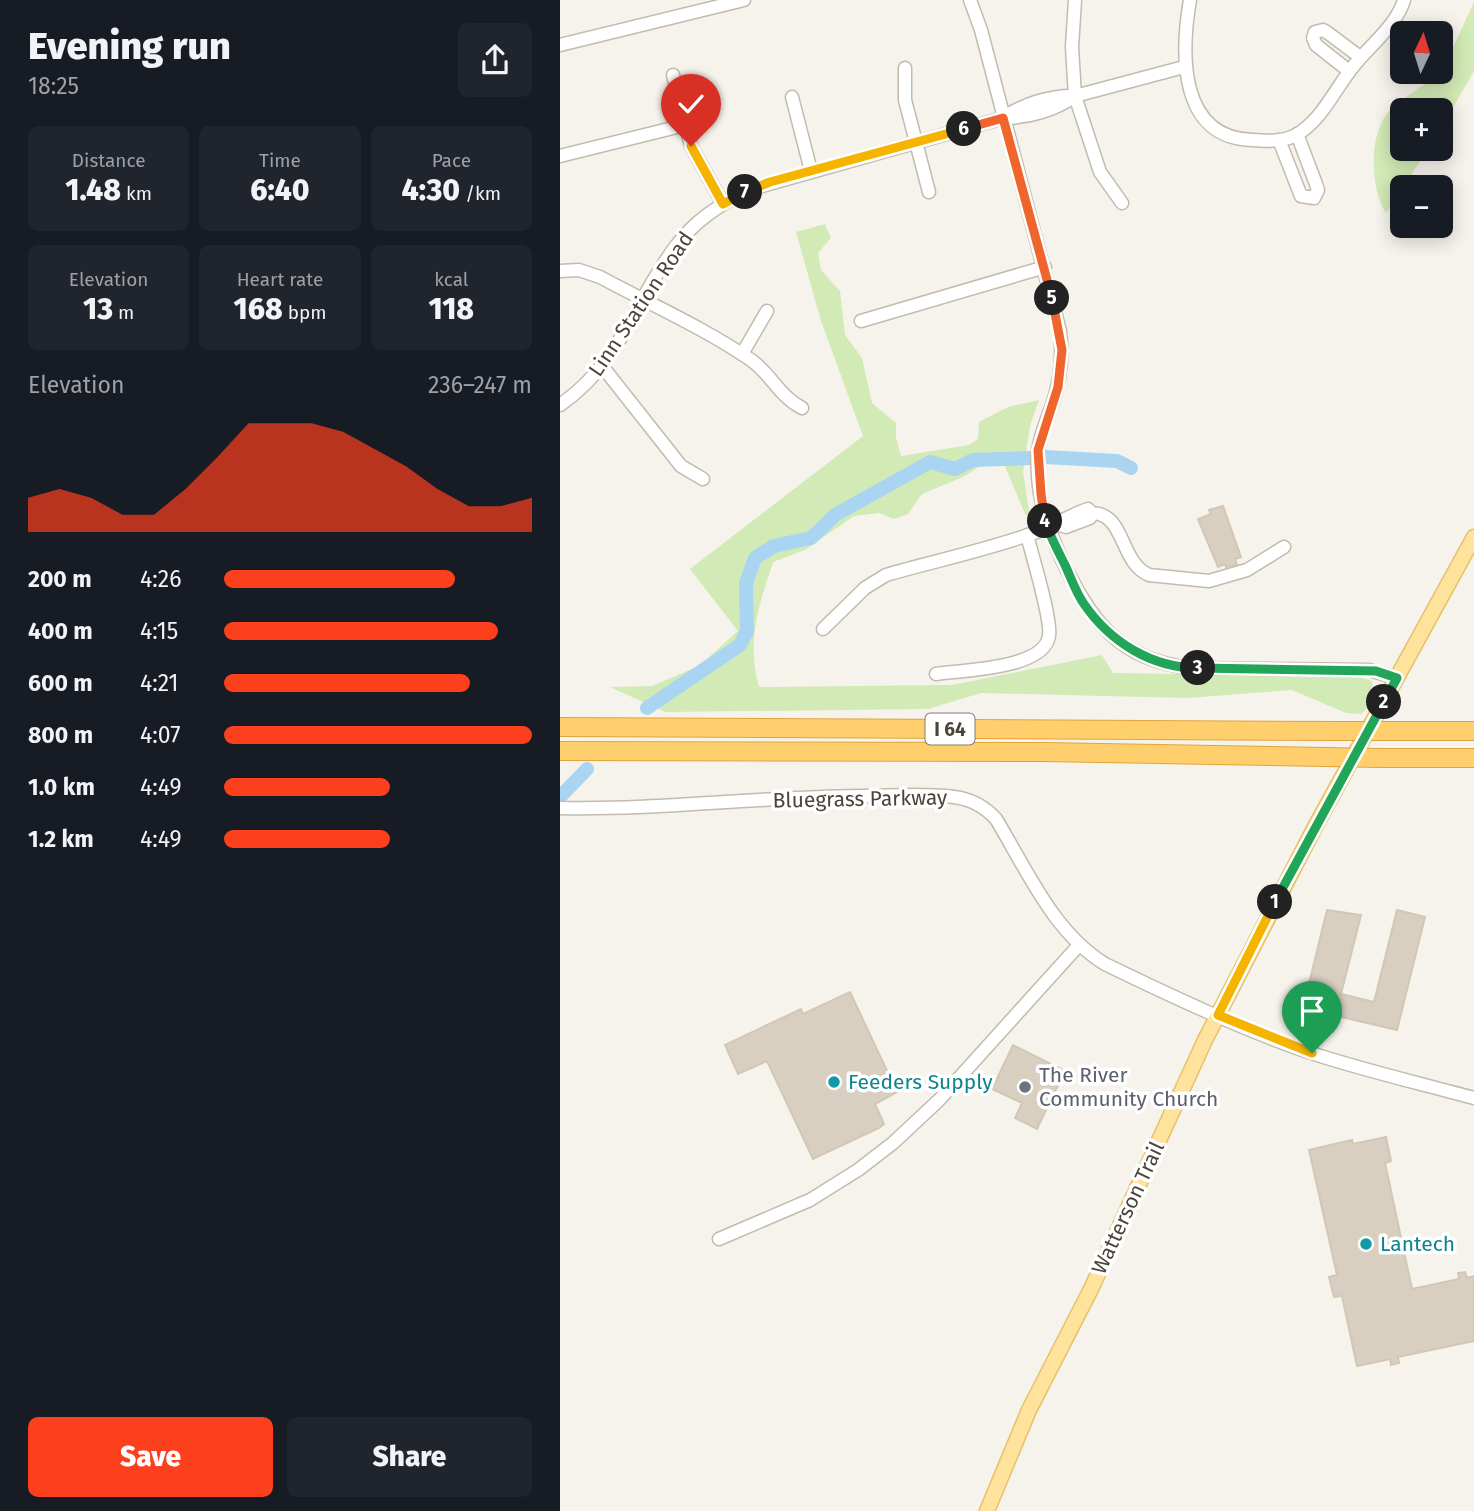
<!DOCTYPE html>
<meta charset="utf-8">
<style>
:root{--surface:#171b24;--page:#20242c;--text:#f1f3f6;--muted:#9ea1a6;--accent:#fc3f1d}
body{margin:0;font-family:"Fira Sans",sans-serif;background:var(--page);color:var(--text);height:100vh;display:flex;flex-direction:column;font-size:26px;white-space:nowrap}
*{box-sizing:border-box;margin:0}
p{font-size:23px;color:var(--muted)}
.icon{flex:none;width:38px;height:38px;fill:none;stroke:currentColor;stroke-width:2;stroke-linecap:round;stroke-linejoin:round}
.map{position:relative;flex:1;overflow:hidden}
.details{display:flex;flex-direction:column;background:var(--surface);width:560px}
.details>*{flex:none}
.needle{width:46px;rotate:4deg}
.tools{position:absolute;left:830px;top:21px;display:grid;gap:14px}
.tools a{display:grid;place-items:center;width:63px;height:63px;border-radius:10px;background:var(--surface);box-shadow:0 4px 18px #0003;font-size:35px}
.pin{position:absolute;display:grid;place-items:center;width:60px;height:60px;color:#fff;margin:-72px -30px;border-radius:50% 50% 50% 0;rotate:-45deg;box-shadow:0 0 7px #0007}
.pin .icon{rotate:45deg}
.km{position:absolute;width:35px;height:35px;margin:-18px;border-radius:50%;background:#222;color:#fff;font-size:19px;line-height:35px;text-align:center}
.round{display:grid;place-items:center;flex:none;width:74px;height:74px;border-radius:10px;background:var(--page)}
.headline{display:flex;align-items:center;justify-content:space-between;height:119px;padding:0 28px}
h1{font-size:38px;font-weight:800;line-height:52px}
.metrics{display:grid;grid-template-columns:repeat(3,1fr);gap:10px;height:119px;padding:7px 28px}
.metrics div{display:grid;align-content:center;border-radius:10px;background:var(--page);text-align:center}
.metrics b{font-size:30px;font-weight:800}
.metrics small{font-size:19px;font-weight:400}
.metrics p{font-size:19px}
.chart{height:196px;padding:14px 28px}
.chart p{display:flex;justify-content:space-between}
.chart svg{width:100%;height:126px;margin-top:7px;fill:var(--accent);opacity:.7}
.cta{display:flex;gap:14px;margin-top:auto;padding:14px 28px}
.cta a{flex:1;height:80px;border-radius:10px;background:var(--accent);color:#fff;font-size:28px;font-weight:800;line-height:80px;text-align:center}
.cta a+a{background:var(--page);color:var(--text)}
ul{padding:0 28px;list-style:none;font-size:23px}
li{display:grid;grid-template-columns:112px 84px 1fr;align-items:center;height:52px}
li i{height:18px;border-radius:9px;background:var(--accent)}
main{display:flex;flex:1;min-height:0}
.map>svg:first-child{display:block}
</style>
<main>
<section class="details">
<div class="headline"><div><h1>Evening run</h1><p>18:25</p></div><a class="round"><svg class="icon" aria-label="share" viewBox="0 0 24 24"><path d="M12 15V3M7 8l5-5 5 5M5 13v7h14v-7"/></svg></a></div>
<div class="metrics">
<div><p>Distance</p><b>1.48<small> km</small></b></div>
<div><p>Time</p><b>6:40</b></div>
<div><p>Pace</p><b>4:30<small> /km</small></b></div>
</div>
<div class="metrics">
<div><p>Elevation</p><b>13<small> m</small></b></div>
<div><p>Heart rate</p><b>168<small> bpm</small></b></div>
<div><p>kcal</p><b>118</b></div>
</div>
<div class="chart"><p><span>Elevation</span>236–247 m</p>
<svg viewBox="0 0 160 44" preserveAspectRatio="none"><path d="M0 44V32L10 29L20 32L30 38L40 38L50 29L60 18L70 6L80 6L90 6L100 9L110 15L120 21L130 29L140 35L150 35L160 32V44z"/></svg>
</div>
<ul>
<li><b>200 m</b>4:26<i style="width:75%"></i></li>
<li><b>400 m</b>4:15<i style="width:89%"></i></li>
<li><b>600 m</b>4:21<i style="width:80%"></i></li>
<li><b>800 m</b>4:07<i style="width:100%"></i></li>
<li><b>1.0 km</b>4:49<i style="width:54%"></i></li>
<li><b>1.2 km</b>4:49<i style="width:54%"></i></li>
</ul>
<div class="cta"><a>Save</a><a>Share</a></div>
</section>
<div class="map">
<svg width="914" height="1511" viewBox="0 0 914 1511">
<rect width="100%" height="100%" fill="#f6f3ec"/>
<g fill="#d2eab5">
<path d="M 914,2 L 914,71 L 880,130 L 880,110 L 842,110 L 842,149 L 868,149 L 826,213 C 810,188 808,133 830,110 C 844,96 869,84 880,70 C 890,58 906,18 914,2 Z"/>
<path d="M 265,224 L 271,238 L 258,253 L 261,270 L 280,291 L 285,335 L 302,358 L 312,403 L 336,423 L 336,438 L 341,456 L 409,445 L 418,439 L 419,422 L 448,407 L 479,400 L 470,426 L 463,472 L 470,517 L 465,514 L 444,464 L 423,464 L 403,477 L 362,494 L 348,514 L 334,519 L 319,513 L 294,516 L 245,550 L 213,562 C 199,605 186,641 199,687 L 392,685 L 542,655 L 553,673 L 799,677 L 812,681 L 814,701 L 801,714 L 786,713 L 732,690 L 627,698 L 421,693 L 368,709 L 105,712 L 50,687 L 92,686 L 139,666 L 178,631 L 130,569 L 303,436 L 261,321 L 236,232 Z"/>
</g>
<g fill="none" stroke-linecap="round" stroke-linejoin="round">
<g stroke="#a9d4f2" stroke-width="14">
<polyline points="485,457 557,461 571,468"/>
<polyline points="87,708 180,645 187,631 186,583 195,558 214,546 251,538 275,515 370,462 395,469 413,460 472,458"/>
<polyline points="2,795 27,769"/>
</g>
</g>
<g fill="#d8cfc1" stroke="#d3c7b4" stroke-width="2">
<polygon points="663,506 681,557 675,559 677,564 666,567 665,564 658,567 638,519 651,514 649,510"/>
<polygon points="767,910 801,915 781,994 814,1002 837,910 865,917 837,1030 773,1015 774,1012 744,1004"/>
<polygon points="290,992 337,1092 315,1104 324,1124 319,1128 253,1159 207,1061 178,1074 165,1045 241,1009 243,1014"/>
<polygon points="453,1045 505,1071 477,1129 455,1118 462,1103 432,1089"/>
<polygon points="826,1137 831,1161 825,1163 852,1289 899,1279 898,1273 905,1272 907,1278 914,1276 914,1341 838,1357 839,1363 831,1365 830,1359 797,1366 782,1296 774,1297 769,1277 777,1275 749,1150 792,1140 793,1144"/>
</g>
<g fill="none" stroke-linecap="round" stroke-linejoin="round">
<defs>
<g id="minor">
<path d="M 410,0 L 421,30 L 500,331 C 503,357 501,380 492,405 C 487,420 480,435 478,451 C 475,490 486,525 502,560 C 531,620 558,660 630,668 L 809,670 L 837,678"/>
<polyline points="515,0 512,47 515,96 540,172 562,203"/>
<path d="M 630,0 C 621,52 618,138 692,140 C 706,141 721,142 734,136 C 762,122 776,86 796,63 C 812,44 837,24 844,0"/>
<polyline points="0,45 184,0"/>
<polyline points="345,68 345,100 369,192"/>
<polyline points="789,71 756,45 753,38 755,32 763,30 768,33 800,57"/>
<polyline points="113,75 131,146 163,204"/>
<polyline points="232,97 251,171"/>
<path d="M 444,117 C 464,104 491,95 515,96"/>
<polyline points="719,140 741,196 754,198 758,190 756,184 737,134"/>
<polyline points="0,156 125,125"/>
<path d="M 0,271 L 19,270 L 40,277 C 90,304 144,328 191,360 C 211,374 219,396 242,408"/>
<polyline points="301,321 485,267"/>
<polyline points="182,354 207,311"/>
<polyline points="42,366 121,466 143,479"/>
<path d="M 0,405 C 63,361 73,302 116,246 C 135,220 160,205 188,190 L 443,118 C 468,118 495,110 515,96 L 624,67"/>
<polyline points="497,524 506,527 530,518 532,513"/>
<path d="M 263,629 L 305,588 L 326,575 C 375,561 426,550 474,533 C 494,526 508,516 528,509 L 532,513 C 566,514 559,562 589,575 L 649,581 L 687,570 L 724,547"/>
<path d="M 376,674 C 403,670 484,669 489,636 C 492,620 472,555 467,535"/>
<path d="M 0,808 C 100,810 199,797 298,796 C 330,796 363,793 394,797 C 411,799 425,807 436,819 C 467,870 493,932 545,964 C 611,996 679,1028 748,1052 C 802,1070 859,1083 914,1098"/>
<polyline points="159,1239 250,1200 298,1170 333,1143 379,1100 519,945"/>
</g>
<polyline id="major" points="427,1511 469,1410 532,1287 645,1040 756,825 914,537"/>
<g id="highway">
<polyline points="0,727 780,731"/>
<polyline points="835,731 914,731"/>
<polyline points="0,751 484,752 766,757"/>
<polyline points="820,758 914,758"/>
</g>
</defs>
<use href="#minor" stroke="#c2bbae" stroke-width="15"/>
<use href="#major" stroke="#e6c16a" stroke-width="17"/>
<use href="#highway" stroke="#e0a43c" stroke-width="20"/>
<use href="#minor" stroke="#fff" stroke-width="12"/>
<use href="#major" stroke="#ffe39c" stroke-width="14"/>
<use href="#highway" stroke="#ffcf6e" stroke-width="18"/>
<defs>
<g id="highway-bridge">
<polyline points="780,731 835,731"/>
<polyline points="766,757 820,758"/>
</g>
</defs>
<use href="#highway-bridge" stroke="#e0a43c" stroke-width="20" stroke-linecap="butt"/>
<use href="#highway-bridge" stroke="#ffcf6e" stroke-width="18"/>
</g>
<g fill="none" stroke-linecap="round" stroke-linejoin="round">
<defs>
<polyline id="split-1" points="715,902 658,1015 752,1053"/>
<polyline id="split-2" points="715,902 824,702"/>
<polyline id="split-3" points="638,668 816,671 837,678 824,702"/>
<path id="split-4" d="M 485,521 C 490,536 498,551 505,565 C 511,578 516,593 524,604 C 550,642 592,668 638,668"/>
<polyline id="split-5" points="485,521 481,494 478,450 498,387 502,350 492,298"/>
<polyline id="split-6" points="404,129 443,118 492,298"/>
<polyline id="split-7" points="185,192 210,182 404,129"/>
<polyline id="split-8" points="131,146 163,204 185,192"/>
</defs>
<use href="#split-1" stroke="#fff" stroke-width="14"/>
<use href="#split-2" stroke="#fff" stroke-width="14"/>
<use href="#split-3" stroke="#fff" stroke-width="14"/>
<use href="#split-4" stroke="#fff" stroke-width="14"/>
<use href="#split-5" stroke="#fff" stroke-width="14"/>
<use href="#split-6" stroke="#fff" stroke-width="14"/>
<use href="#split-7" stroke="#fff" stroke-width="14"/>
<use href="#split-8" stroke="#fff" stroke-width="14"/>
<use href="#split-1" stroke="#f5b400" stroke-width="9"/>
<use href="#split-2" stroke="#22a559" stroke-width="9"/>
<use href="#split-3" stroke="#22a559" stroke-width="9"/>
<use href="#split-4" stroke="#22a559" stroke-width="9"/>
<use href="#split-5" stroke="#f0652b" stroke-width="9"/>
<use href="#split-6" stroke="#f0652b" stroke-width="9"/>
<use href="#split-7" stroke="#f5b400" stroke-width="9"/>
<use href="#split-8" stroke="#f5b400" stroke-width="9"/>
</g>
<g fill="#0f9aa8" stroke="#fff" stroke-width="2.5">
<circle cx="274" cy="1082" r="7"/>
<circle cx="806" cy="1244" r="7"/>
</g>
<circle fill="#6b7280" stroke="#fff" stroke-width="2.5" cx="465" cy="1087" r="7"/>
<g text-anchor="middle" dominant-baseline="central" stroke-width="7" stroke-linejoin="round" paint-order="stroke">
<rect fill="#fff" stroke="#817c74" stroke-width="2" x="365.5" y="713.5" width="49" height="31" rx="5"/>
<g font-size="19" font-weight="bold" fill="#4b4439">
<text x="390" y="729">I 64</text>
</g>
<g font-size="21" fill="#4b4439" stroke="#fff">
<text transform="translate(81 304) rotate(-56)">Linn Station Road</text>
<text transform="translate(300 799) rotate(-1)">Bluegrass Parkway</text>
<text transform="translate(568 1208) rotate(-65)">Watterson Trail</text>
</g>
<g font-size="21" fill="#5b616d" stroke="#fff" text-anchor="start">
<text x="479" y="1075">The River<tspan x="479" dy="24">Community Church</tspan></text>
</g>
<g font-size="21" fill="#0d838f" stroke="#fff" text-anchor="start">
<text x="288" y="1082">Feeders Supply</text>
<text x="820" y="1244">Lantech</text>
</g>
</g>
</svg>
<div class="tools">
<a><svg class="needle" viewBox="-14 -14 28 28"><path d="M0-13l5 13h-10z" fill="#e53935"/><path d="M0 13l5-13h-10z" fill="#9ea1a6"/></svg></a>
<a>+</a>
<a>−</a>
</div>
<div class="pin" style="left:752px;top:1053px;background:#1e9e55"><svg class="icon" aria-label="arrive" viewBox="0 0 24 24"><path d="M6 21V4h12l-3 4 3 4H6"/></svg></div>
<div class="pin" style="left:131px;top:146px;background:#d93025"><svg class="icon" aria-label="check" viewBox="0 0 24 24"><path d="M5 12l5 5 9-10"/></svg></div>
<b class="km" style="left:715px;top:902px">1</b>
<b class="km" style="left:824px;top:702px">2</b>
<b class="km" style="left:638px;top:668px">3</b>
<b class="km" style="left:485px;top:521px">4</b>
<b class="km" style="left:492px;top:298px">5</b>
<b class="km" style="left:404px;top:129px">6</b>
<b class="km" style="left:185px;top:192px">7</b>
</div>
</main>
